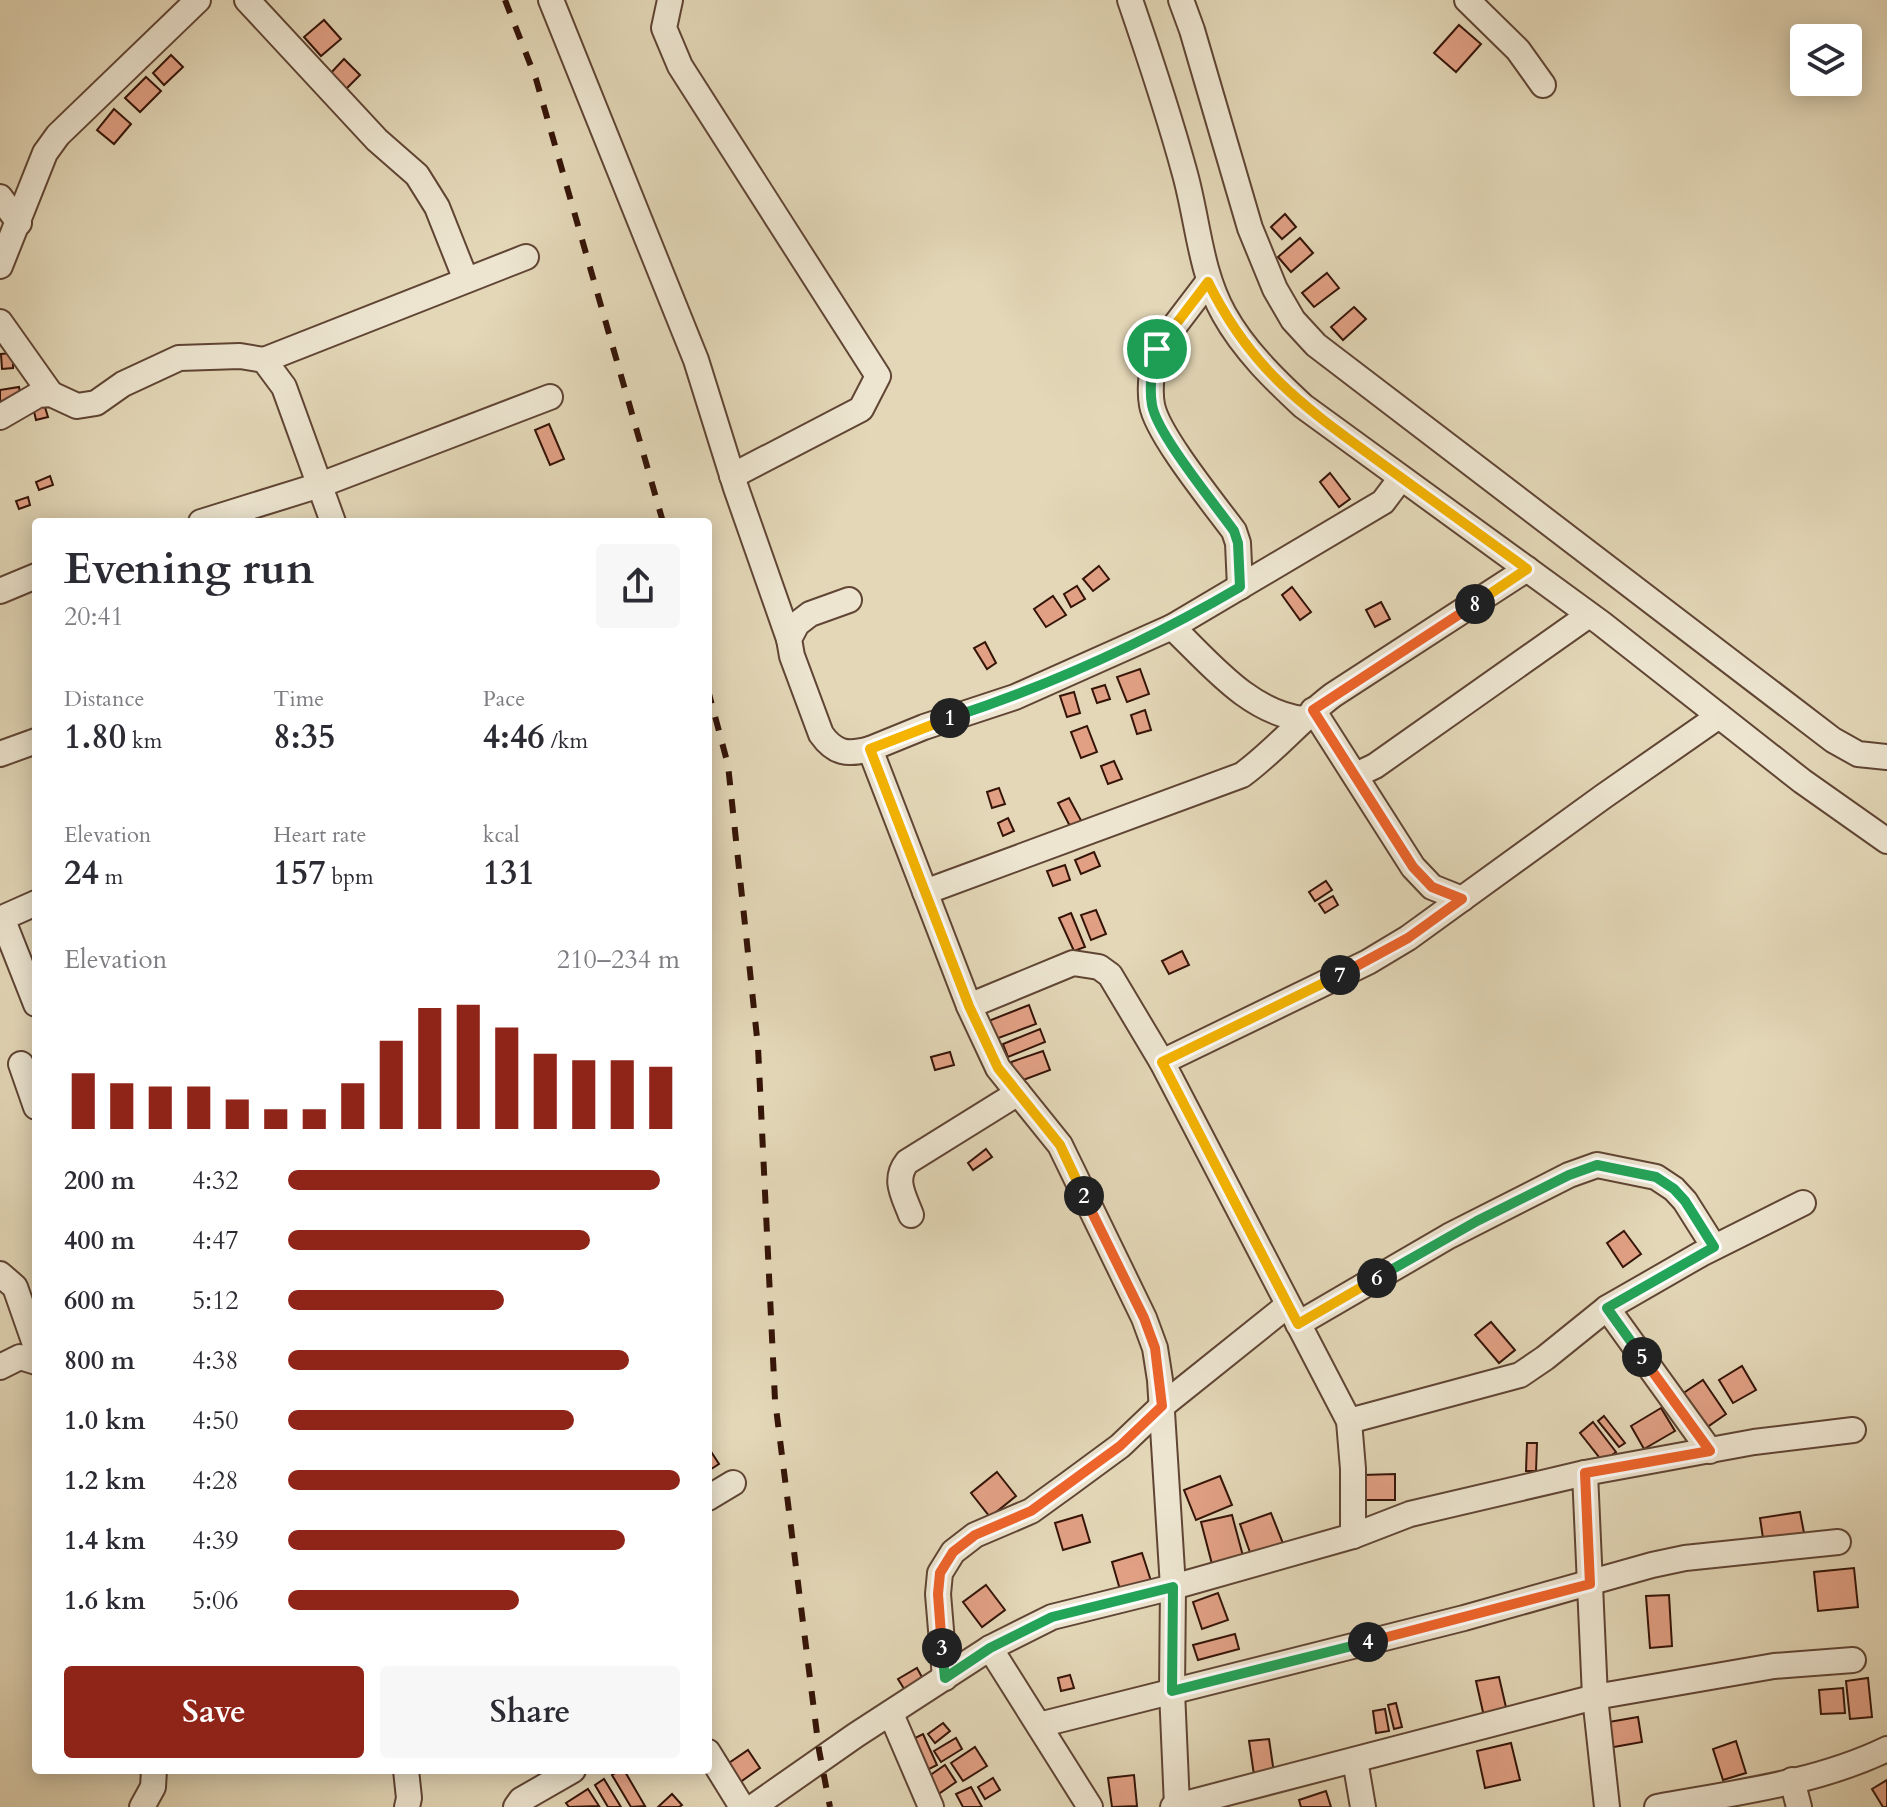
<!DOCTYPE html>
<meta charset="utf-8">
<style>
:root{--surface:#fff;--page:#f7f7f7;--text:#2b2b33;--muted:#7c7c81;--accent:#8f2418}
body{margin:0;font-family:Cardo,serif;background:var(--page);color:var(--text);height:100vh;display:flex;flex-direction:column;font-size:30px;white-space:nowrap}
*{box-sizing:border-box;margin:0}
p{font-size:26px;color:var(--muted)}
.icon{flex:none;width:44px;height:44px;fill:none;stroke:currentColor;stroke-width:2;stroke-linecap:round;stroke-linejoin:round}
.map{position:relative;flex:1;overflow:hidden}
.drawer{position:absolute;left:32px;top:518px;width:680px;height:1256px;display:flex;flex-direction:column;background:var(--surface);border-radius:8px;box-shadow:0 4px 20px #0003}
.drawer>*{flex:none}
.fabs{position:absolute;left:1790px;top:24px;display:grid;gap:16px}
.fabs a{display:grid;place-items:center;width:72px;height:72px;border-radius:8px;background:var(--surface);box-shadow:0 4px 20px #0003;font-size:40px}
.pin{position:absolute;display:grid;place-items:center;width:68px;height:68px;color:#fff;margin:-34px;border:4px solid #fff;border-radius:50%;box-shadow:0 2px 8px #0007}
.km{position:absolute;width:40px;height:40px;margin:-20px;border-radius:50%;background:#222;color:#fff;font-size:22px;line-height:40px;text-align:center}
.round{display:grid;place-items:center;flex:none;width:84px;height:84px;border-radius:8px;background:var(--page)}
.summary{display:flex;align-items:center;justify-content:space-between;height:136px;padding:0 32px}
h1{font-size:44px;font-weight:800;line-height:60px}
.stats{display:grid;grid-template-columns:repeat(3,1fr);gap:12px;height:136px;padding:8px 32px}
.stats div{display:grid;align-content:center}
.stats b{font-size:34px;font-weight:800}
.stats small{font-size:22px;font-weight:400}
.stats p{font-size:22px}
.chart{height:224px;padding:16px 32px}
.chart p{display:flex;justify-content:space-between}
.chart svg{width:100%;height:144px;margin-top:8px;stroke:var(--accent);stroke-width:6}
.primary-button{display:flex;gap:16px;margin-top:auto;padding:16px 32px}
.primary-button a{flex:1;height:92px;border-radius:8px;background:var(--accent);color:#fff;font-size:32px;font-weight:800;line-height:92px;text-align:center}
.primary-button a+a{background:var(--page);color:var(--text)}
ul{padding:0 32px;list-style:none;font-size:26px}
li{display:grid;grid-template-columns:128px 96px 1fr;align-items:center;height:60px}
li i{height:20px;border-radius:10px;background:var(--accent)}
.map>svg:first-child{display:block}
</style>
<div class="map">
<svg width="1887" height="1807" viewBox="0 0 1887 1807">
<rect width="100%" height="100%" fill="#e3d7b7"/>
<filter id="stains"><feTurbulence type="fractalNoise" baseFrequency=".0025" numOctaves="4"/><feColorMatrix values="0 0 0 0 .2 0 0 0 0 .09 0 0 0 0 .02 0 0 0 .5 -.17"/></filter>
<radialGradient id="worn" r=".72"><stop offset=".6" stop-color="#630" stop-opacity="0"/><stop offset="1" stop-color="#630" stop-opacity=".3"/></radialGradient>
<g fill="#e1a084" stroke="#351408" stroke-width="2">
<polygon points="324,20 341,39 321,56 304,37"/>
<polygon points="1459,25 1481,44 1456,72 1434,53"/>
<polygon points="171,55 183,67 164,85 153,73"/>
<polygon points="344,59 360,75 344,91 328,76"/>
<polygon points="146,77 161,91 140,112 125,98"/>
<polygon points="114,109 131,124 114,144 97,130"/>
<polygon points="1285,214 1296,227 1282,239 1271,227"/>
<polygon points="1300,238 1313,253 1291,272 1278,257"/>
<polygon points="1327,273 1339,288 1314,307 1302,293"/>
<polygon points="1354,307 1366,319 1343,340 1331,327"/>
<polygon points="13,353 13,368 2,369 1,354"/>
<polygon points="19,387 22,403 0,404 0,390"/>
<polygon points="44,404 48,417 36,420 33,407"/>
<polygon points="549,424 564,459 550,465 535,430"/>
<polygon points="1330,473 1350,499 1339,507 1320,482"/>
<polygon points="50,476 53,485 39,490 36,482"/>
<polygon points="28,497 30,505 19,509 16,501"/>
<polygon points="1099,566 1109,579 1093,591 1083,579"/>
<polygon points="1077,586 1085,599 1071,607 1064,594"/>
<polygon points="1292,587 1311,612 1300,620 1282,595"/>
<polygon points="1053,596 1066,615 1046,627 1034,609"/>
<polygon points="1381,602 1390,619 1375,627 1366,610"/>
<polygon points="985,642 996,663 987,669 974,648"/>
<polygon points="1140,669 1149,694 1127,702 1117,677"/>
<polygon points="1105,685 1110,699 1097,703 1092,689"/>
<polygon points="1074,692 1080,713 1067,717 1060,696"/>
<polygon points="1145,710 1151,730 1137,734 1131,715"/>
<polygon points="1087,726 1097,752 1081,758 1071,732"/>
<polygon points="1114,761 1122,779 1108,784 1101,766"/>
<polygon points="999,788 1005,804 992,808 987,792"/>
<polygon points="1069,798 1084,826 1073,832 1058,803"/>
<polygon points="1008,818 1014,831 1003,836 998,823"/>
<polygon points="1094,852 1100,866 1081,874 1075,860"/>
<polygon points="1065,865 1070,880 1053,886 1047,871"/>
<polygon points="1326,881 1332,890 1315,901 1309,892"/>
<polygon points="1333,896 1338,905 1325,913 1319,904"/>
<polygon points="1096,910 1106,934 1091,940 1081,915"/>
<polygon points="1071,913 1085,947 1074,951 1059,918"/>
<polygon points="1182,951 1189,965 1169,974 1162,961"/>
<polygon points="1029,1005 1036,1024 993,1040 986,1022"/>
<polygon points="1040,1029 1045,1042 1008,1057 1003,1044"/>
<polygon points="1043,1051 1050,1070 1018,1082 1011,1062"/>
<polygon points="950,1052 954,1065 935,1070 931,1057"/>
<polygon points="986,1149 992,1157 973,1170 968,1163"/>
<polygon points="1624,1231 1641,1254 1623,1267 1607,1243"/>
<polygon points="1491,1322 1515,1350 1499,1363 1475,1335"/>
<polygon points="1742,1366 1756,1390 1733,1403 1719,1380"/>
<polygon points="1703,1380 1726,1414 1703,1430 1679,1396"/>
<polygon points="1661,1408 1675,1431 1644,1449 1631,1426"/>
<polygon points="1604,1416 1625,1443 1619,1447 1598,1421"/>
<polygon points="1593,1422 1616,1452 1603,1462 1580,1433"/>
<polygon points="1527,1443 1537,1443 1536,1471 1526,1471"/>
<polygon points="708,1447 719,1464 708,1471"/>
<polygon points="997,1472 1016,1496 990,1517 971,1493"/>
<polygon points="1395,1474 1395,1500 1362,1500 1362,1475"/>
<polygon points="1220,1476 1232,1505 1196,1520 1184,1490"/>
<polygon points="1800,1512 1805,1538 1764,1545 1760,1518"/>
<polygon points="1271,1513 1284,1546 1252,1558 1240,1524"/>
<polygon points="1082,1515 1090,1542 1063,1550 1055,1523"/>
<polygon points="1232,1515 1243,1556 1212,1564 1201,1522"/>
<polygon points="1142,1553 1152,1584 1121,1593 1112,1562"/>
<polygon points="1854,1568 1858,1607 1818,1611 1814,1572"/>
<polygon points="986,1585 1005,1610 982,1627 963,1602"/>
<polygon points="1218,1593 1228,1620 1202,1629 1193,1602"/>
<polygon points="1669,1595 1672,1646 1650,1648 1646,1596"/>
<polygon points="1235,1634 1239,1649 1198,1660 1193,1645"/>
<polygon points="917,1668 924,1681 906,1692 898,1679"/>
<polygon points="1070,1675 1074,1688 1061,1691 1058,1678"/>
<polygon points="1499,1677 1508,1716 1485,1721 1476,1681"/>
<polygon points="1868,1678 1872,1717 1850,1719 1846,1681"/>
<polygon points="1843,1688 1845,1713 1821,1714 1819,1690"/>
<polygon points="1396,1703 1402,1727 1394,1729 1388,1705"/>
<polygon points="1385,1709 1389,1731 1376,1733 1373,1711"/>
<polygon points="1638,1717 1642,1742 1608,1748 1603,1723"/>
<polygon points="943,1723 950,1731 935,1743 928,1734"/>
<polygon points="923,1734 937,1765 921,1773 907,1742"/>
<polygon points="956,1738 962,1749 941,1762 934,1751"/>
<polygon points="1269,1739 1274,1773 1254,1775 1249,1741"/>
<polygon points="1736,1741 1746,1773 1723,1780 1713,1749"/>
<polygon points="1511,1743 1520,1780 1485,1788 1477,1751"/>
<polygon points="975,1747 987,1766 963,1781 951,1763"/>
<polygon points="748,1750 760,1768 739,1783 726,1765"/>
<polygon points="945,1765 956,1782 937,1795 926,1778"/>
<polygon points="621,1770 624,1770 645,1806 631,1807 612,1775"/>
<polygon points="1134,1775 1137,1806 1112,1807 1108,1778"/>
<polygon points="993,1778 1000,1790 985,1799 978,1787"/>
<polygon points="604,1779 621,1807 608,1807 595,1785"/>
<polygon points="1887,1780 1887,1807 1883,1807 1872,1789"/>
<polygon points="971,1787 982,1807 963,1807 956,1794"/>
<polygon points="588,1789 599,1806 569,1807 566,1803"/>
<polygon points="1326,1791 1331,1807 1301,1807 1299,1800"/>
<polygon points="672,1794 682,1805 679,1807 658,1807"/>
</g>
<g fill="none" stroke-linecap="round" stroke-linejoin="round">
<defs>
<g id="minor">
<polyline points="247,0 377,140 417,175 437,207 466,280"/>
<polyline points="551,0 696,360 736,488 789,639"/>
<polyline points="670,0 664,28 680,66 878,376 861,409 732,476"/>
<path d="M 1130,0 C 1150,58 1169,115 1185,174 C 1198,221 1200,271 1224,314 C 1244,350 1274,379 1303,406 L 1601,623 L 1802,781 L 1887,841"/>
<polyline points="1181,0 1192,30 1250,228 1275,289 1293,320 1316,345 1833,740 1858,754 1887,757"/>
<polyline points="1467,0 1518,50 1543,85"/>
<polyline points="0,197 19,223"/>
<polyline points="0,266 45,153 58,135 198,0"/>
<path d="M 1208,282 L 1157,349 C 1152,364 1149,389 1152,405 C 1157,434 1214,504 1234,531 L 1238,543 L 1240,587"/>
<polyline points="0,322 51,394"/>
<polyline points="264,360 526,257"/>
<polyline points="0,417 38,395 51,394 77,406 96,403 123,384 179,358 240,356 264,360 284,387 333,522"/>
<polyline points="201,522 320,485 550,397"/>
<polyline points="0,591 36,576"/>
<path d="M 849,600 L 810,614 L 797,624 L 789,639 L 792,656 L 821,734 C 835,754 848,755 870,749"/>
<path d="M 1172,627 C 1210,663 1248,712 1303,719"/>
<polyline points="1313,710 1413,867 1432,887 1462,899"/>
<polyline points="0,754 36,741"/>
<polyline points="1356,775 1375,766 1589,615"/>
<path d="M 925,892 L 1242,775 C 1275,751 1301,719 1333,695 L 1527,569"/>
<polyline points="2,918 36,1004"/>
<polyline points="0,919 36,903"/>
<polyline points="969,1006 1073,963 1099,967 1110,975 1162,1062 1349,1421 1353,1469 1353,1536"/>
<polyline points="1162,1062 1368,962 1408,938 1604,796 1719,716"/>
<polyline points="21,1064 36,1107"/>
<path d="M 911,1215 C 904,1196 893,1180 907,1162 L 1018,1093"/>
<polyline points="0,1274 15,1287 36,1347"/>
<polyline points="1607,1308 1710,1451"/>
<polyline points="1298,1324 1449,1236 1569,1175 1597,1165 1656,1177 1674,1189 1685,1201 1714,1247"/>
<polyline points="0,1367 20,1357 36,1362"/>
<polyline points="1349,1421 1520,1375 1545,1358 1607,1308 1701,1254 1803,1203"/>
<polyline points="1585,1473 1595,1697 1607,1807"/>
<polyline points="708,1498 733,1483"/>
<polyline points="990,1648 1090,1807"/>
<polyline points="945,1678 938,1594 940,1573 953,1552 975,1535 1031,1511 1067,1485 1120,1446 1162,1406 1288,1305"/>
<polyline points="891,1714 931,1807"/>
<polyline points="1039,1725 1464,1618 1652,1565 1685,1558 1838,1542"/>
<polyline points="708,1752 742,1807"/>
<polyline points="1355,1760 1363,1807"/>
<polyline points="406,1770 409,1798 407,1807"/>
<polyline points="1792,1780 1799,1807"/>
<polyline points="1177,1806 1172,1691 1173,1587 1160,1380 1155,1348 1144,1318 1060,1145 998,1068 969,1006 870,749 924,727 1015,697 1172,627 1383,502 1401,478"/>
<polyline points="142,1807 153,1787 154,1770"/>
<polyline points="516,1807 521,1800 573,1770"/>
<polyline points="753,1807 856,1735 990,1648 1052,1617 1173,1587 1353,1536 1410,1514 1585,1473 1754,1442 1853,1430"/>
<polyline points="1173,1807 1595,1697 1774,1666 1853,1660"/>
<path d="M 1657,1807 C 1733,1793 1817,1783 1887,1749"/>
</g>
</defs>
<use href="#minor" stroke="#604534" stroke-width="28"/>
<use href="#minor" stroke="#ede5d0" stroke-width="24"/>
<g stroke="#351408" stroke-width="6" stroke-dasharray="14 14" stroke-linecap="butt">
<polyline points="505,0 536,79 663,522"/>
<polyline points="708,690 728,765 758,1047 775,1400 819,1750 830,1807"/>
</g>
</g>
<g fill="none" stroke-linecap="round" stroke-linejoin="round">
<defs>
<path id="split-1" d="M 950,718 C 1051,685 1148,641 1240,587 L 1238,543 L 1234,531 C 1214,503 1157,434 1152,405 C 1149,388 1152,364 1157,349"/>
<polyline id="split-2" points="950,718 870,749 969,1006 998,1068 1060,1145 1084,1196"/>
<polyline id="split-3" points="942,1648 938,1594 940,1573 953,1552 975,1535 1031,1511 1120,1446 1162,1406 1155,1348 1144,1318 1084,1196"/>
<polyline id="split-4" points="942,1648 945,1678 990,1648 1052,1617 1173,1587 1172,1691 1368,1642"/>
<polyline id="split-5" points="1368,1642 1590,1584 1585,1473 1710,1451 1642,1357"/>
<polyline id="split-6" points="1377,1278 1477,1221 1569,1175 1597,1165 1656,1177 1674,1189 1685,1201 1714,1247 1607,1308 1642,1357"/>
<polyline id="split-7" points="1340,975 1162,1062 1298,1324 1377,1278"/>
<polyline id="split-8" points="1340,975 1408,938 1462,899 1432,887 1413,867 1313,710 1475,604"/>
<path id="split-9" d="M 1157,349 L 1208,282 C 1253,374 1309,410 1388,468 C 1435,502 1481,536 1527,569 L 1475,604"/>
</defs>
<use href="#split-1" stroke="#fff" stroke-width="16"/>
<use href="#split-2" stroke="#fff" stroke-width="16"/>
<use href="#split-3" stroke="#fff" stroke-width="16"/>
<use href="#split-4" stroke="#fff" stroke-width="16"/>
<use href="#split-5" stroke="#fff" stroke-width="16"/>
<use href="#split-6" stroke="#fff" stroke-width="16"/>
<use href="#split-7" stroke="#fff" stroke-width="16"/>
<use href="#split-8" stroke="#fff" stroke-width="16"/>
<use href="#split-9" stroke="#fff" stroke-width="16"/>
<use href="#split-1" stroke="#22a559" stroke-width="10"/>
<use href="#split-2" stroke="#f5b400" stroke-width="10"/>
<use href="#split-3" stroke="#f0652b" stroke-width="10"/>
<use href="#split-4" stroke="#22a559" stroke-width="10"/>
<use href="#split-5" stroke="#f0652b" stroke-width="10"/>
<use href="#split-6" stroke="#22a559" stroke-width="10"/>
<use href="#split-7" stroke="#f5b400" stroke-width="10"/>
<use href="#split-8" stroke="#f0652b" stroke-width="10"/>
<use href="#split-9" stroke="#f5b400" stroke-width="10"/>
</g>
<rect width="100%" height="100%" filter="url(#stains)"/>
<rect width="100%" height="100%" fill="url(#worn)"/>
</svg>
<div class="fabs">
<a><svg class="icon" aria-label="layers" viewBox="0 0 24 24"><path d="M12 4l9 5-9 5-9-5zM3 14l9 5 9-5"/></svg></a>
</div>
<div class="pin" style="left:1157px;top:349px;background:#1e9e55"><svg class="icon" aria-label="arrive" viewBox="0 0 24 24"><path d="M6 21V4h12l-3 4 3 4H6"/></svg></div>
<b class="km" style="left:950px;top:718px">1</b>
<b class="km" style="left:1084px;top:1196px">2</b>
<b class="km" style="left:942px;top:1648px">3</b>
<b class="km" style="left:1368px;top:1642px">4</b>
<b class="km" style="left:1642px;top:1357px">5</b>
<b class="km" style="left:1377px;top:1278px">6</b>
<b class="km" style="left:1340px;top:975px">7</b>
<b class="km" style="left:1475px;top:604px">8</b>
<section class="drawer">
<div class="summary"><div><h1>Evening run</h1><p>20:41</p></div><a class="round"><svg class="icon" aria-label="share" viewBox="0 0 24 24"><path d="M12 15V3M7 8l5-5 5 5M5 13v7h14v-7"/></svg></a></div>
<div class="stats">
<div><p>Distance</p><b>1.80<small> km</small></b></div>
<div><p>Time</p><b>8:35</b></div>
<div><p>Pace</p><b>4:46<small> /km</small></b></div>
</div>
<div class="stats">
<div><p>Elevation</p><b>24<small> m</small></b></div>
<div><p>Heart rate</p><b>157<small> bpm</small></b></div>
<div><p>kcal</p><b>131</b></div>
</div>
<div class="chart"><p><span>Elevation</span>210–234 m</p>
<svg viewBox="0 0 160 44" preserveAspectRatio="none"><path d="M5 44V27M15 44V30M25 44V31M35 44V31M45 44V35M55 44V38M65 44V38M75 44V30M85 44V17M95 44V7M105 44V6M115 44V13M125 44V21M135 44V23M145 44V23M155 44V25"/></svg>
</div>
<ul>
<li><b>200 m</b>4:32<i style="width:95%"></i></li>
<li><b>400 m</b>4:47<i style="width:77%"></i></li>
<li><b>600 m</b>5:12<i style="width:55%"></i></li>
<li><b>800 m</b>4:38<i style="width:87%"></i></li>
<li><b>1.0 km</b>4:50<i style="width:73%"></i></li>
<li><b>1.2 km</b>4:28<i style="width:100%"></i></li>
<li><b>1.4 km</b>4:39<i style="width:86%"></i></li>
<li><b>1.6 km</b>5:06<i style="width:59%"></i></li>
</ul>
<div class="primary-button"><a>Save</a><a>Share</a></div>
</section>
</div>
